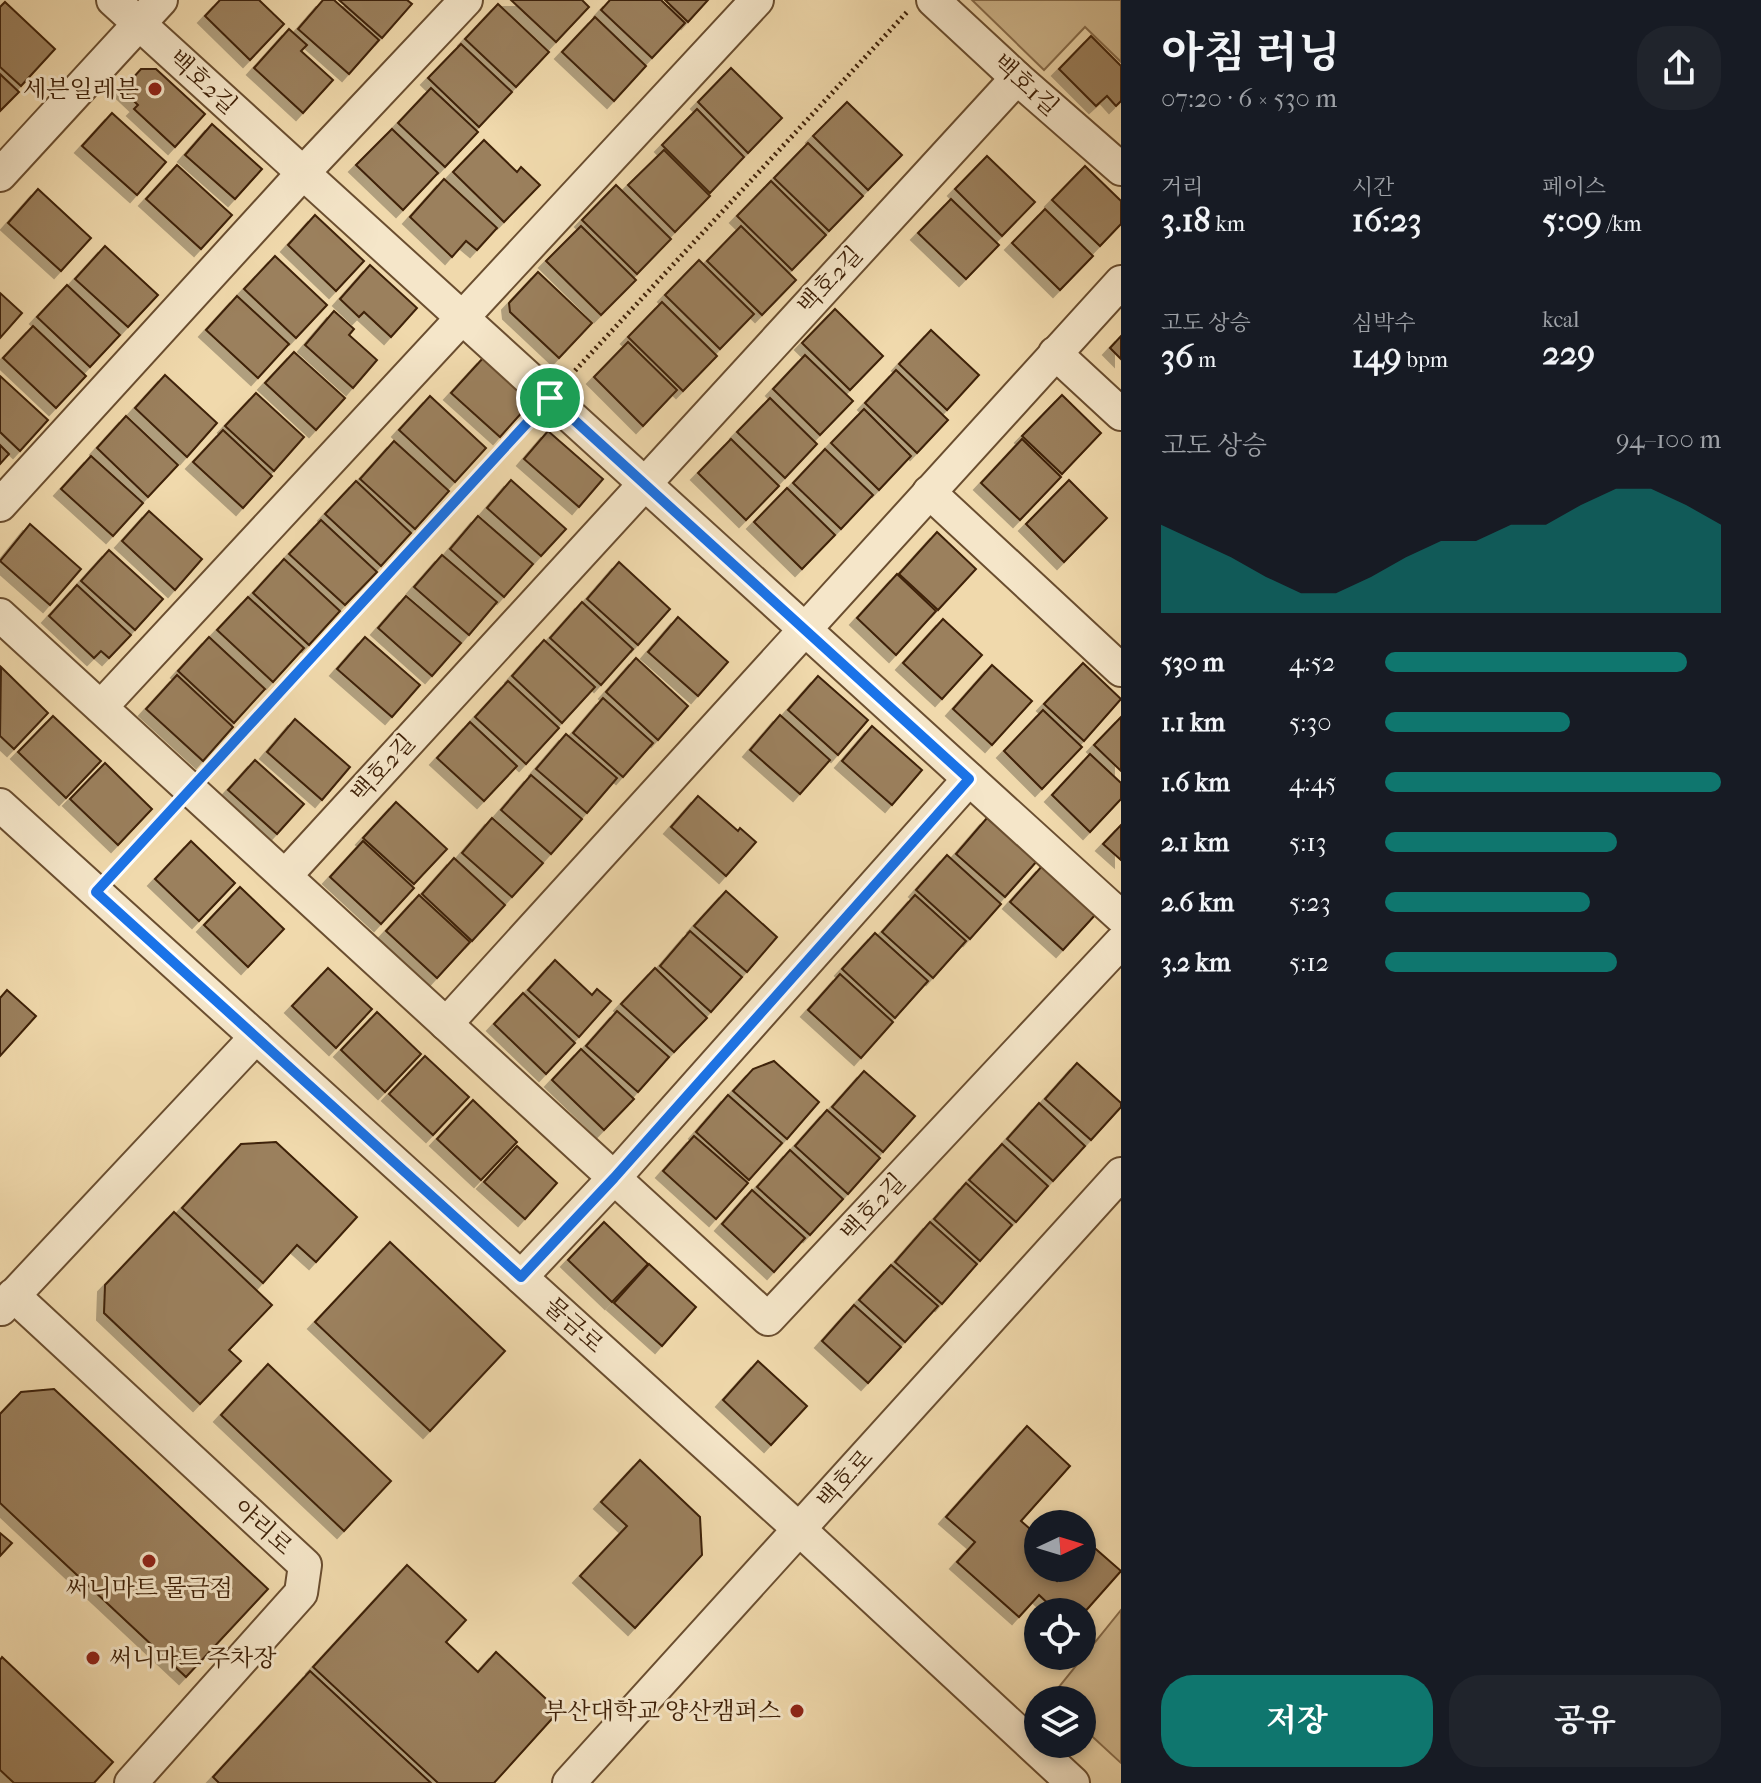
<!DOCTYPE html>
<html lang="ko">
<meta charset="utf-8">
<style>
:root{--surface:#171b24;--page:#20242c;--text:#f1f3f6;--muted:#9ea1a6;--accent:#0f766e}
body{margin:0;font-family:"IM FELL French Canon","Noto Serif KR",serif;background:var(--page);color:var(--text);height:100vh;display:flex;flex-direction:column;font-size:30px;white-space:nowrap}
*{box-sizing:border-box;margin:0}
p{font-size:26px;color:var(--muted)}
.icon{flex:none;width:44px;height:44px;fill:none;stroke:currentColor;stroke-width:2;stroke-linecap:round;stroke-linejoin:round}
.map{position:relative;flex:1;overflow:hidden}
.panel{display:flex;flex-direction:column;background:var(--surface);width:640px}
.panel>*{flex:none}
.needle{width:52px;rotate:86deg}
.buttons{position:absolute;left:1024px;top:1510px;display:grid;gap:16px}
.buttons a{display:grid;place-items:center;width:72px;height:72px;border-radius:50%;background:var(--surface);box-shadow:0 4px 12px #0003;font-size:40px}
.pin{position:absolute;display:grid;place-items:center;width:68px;height:68px;color:#fff;margin:-34px;border:4px solid #fff;border-radius:50%;box-shadow:0 2px 8px #0007}
.round{display:grid;place-items:center;flex:none;width:84px;height:84px;border-radius:32px;background:var(--page)}
.head{display:flex;align-items:center;justify-content:space-between;height:136px;padding:0 40px}
h1{font-size:44px;font-weight:700;line-height:60px}
.metrics{display:grid;grid-template-columns:repeat(3,1fr);gap:12px;height:136px;padding:8px 40px}
.metrics div{display:grid;align-content:center}
.metrics b{font-size:34px;font-weight:700}
.metrics small{font-size:22px;font-weight:400}
.metrics p{font-size:22px}
.chart{height:224px;padding:16px 40px}
.chart p{display:flex;justify-content:space-between}
.chart svg{width:100%;height:144px;margin-top:8px;fill:var(--accent);opacity:.7}
.action{display:flex;gap:16px;margin-top:auto;padding:16px 40px}
.action a{flex:1;height:92px;border-radius:32px;background:var(--accent);color:#fff;font-size:32px;font-weight:700;line-height:92px;text-align:center}
.action a+a{background:var(--page);color:var(--text)}
ul{padding:0 40px;list-style:none;font-size:26px}
li{display:grid;grid-template-columns:128px 96px 1fr;align-items:center;height:60px}
li i{height:20px;border-radius:10px;background:var(--accent)}
main{display:flex;flex:1;min-height:0}
.map>svg:first-child{display:block}
</style>
<main>
<div class="map">
<svg width="1121" height="1783" viewBox="0 0 1121 1783">
<defs>
<filter id="shadow"><feDropShadow dx="-7" dy="7" stdDeviation="0" flood-color="#0004"/></filter>
</defs>
<rect width="100%" height="100%" fill="#f0d9ac"/>
<filter id="stains"><feTurbulence type="fractalNoise" baseFrequency=".0025" numOctaves="4"/><feColorMatrix values="0 0 0 0 .2 0 0 0 0 .09 0 0 0 0 .02 0 0 0 .5 -.17"/></filter>
<radialGradient id="worn" r=".72"><stop offset=".6" stop-color="#630" stop-opacity="0"/><stop offset="1" stop-color="#630" stop-opacity=".3"/></radialGradient>
<g fill="#d2ba90" stroke="#886d4c" stroke-width="2">
<polygon points="972,0 1121,0 1121,62 1085,27 1044,70"/>
<polygon points="1121,1610 1121,1763 1082,1727 1082,1700 1053,1700 1050,1698"/>
</g>
<g fill="#9b805d" stroke="#3e2007" stroke-width="2" filter="url(#shadow)">
<polygon points="220,0 259,0 284,24 250,60 205,16"/>
<polygon points="323,0 334,0 379,40 349,74 298,29"/>
<polygon points="339,0 407,0 412,4 382,38"/>
<polygon points="511,0 582,0 589,7 556,42"/>
<polygon points="610,0 661,0 685,23 652,58 601,10"/>
<polygon points="665,0 708,0 688,22"/>
<polygon points="5,2 55,49 21,86 0,67 0,7"/>
<polygon points="498,4 549,52 516,87 465,39"/>
<polygon points="595,17 646,66 614,101 562,52"/>
<polygon points="289,29 307,45 301,51 333,80 303,113 254,68"/>
<polygon points="1091,36 1121,66 1121,101 1116,106 1107,96 1096,106 1059,69"/>
<polygon points="461,44 512,92 479,127 428,78"/>
<polygon points="731,68 782,118 748,153 698,102"/>
<polygon points="141,69 156,69 205,114 175,147 134,109 138,105 122,90"/>
<polygon points="0,74 19,92 0,111"/>
<polygon points="431,88 478,132 445,167 398,123"/>
<polygon points="847,102 902,155 868,190 813,136"/>
<polygon points="697,109 744,157 710,193 662,145"/>
<polygon points="112,113 166,162 137,195 82,146"/>
<polygon points="212,124 262,169 235,199 185,155"/>
<polygon points="392,129 438,173 403,210 356,165"/>
<polygon points="484,140 517,172 521,167 540,185 504,222 453,172"/>
<polygon points="808,143 863,196 829,231 774,178"/>
<polygon points="664,150 710,196 675,232 628,185"/>
<polygon points="987,156 1035,202 1002,236 955,189"/>
<polygon points="177,165 232,215 201,249 146,199"/>
<polygon points="1085,166 1121,201 1121,224 1100,246 1052,200"/>
<polygon points="444,179 497,228 477,250 466,241 452,257 410,217"/>
<polygon points="771,181 826,235 792,270 737,216"/>
<polygon points="616,185 671,239 637,274 582,220"/>
<polygon points="38,189 91,238 61,271 8,223"/>
<polygon points="951,199 999,245 966,279 918,233"/>
<polygon points="1045,209 1093,256 1060,290 1012,243"/>
<polygon points="315,215 364,261 336,291 288,245"/>
<polygon points="581,226 636,280 601,315 546,261"/>
<polygon points="741,226 796,280 762,315 707,261"/>
<polygon points="105,246 158,295 128,327 75,279"/>
<polygon points="275,256 327,305 296,338 244,289"/>
<polygon points="699,260 754,314 720,349 665,295"/>
<polygon points="370,265 417,308 391,337 364,312 359,317 340,299"/>
<polygon points="538,272 592,323 559,358 510,312 509,303"/>
<polygon points="67,285 120,335 90,367 37,317"/>
<polygon points="0,293 22,313 0,338"/>
<polygon points="237,296 289,344 258,378 206,330"/>
<polygon points="662,302 717,356 683,391 628,337"/>
<polygon points="835,309 883,356 850,390 802,343"/>
<polygon points="334,311 354,329 349,335 377,360 353,388 305,345"/>
<polygon points="33,326 86,376 56,408 3,358"/>
<polygon points="931,330 979,375 947,410 899,364"/>
<polygon points="1121,336 1121,359 1110,348"/>
<polygon points="628,342 677,390 643,426 594,377"/>
<polygon points="294,352 345,398 316,430 265,383"/>
<polygon points="805,355 853,401 820,435 773,389"/>
<polygon points="484,357 533,400 500,437 451,393"/>
<polygon points="896,370 948,420 917,453 865,403"/>
<polygon points="165,375 217,423 187,457 135,408"/>
<polygon points="0,376 48,420 20,451 0,432"/>
<polygon points="256,393 304,437 274,471 225,426"/>
<polygon points="1062,395 1101,433 1062,474 1022,436"/>
<polygon points="430,396 486,448 455,482 399,430"/>
<polygon points="770,398 817,444 785,478 737,432"/>
<polygon points="864,409 911,456 879,490 831,443"/>
<polygon points="126,416 178,465 148,497 97,448"/>
<polygon points="223,430 272,476 243,508 193,462"/>
<polygon points="548,431 603,479 579,507 524,459"/>
<polygon points="731,439 779,486 746,520 698,473"/>
<polygon points="1022,439 1061,477 1020,520 981,483"/>
<polygon points="394,441 449,491 415,529 360,479"/>
<polygon points="0,445 9,454 0,464"/>
<polygon points="825,449 873,495 841,529 793,483"/>
<polygon points="91,456 143,503 113,536 61,489"/>
<polygon points="511,480 566,529 541,556 487,508"/>
<polygon points="1069,480 1107,518 1064,562 1026,524"/>
<polygon points="356,481 411,533 381,566 325,514"/>
<polygon points="787,488 835,535 802,569 754,522"/>
<polygon points="149,511 202,559 175,590 122,541"/>
<polygon points="478,516 533,564 504,597 450,549"/>
<polygon points="321,520 377,572 345,605 289,554"/>
<polygon points="30,524 81,569 50,605 0,561"/>
<polygon points="937,532 976,569 938,610 899,574"/>
<polygon points="109,550 163,599 135,630 81,581"/>
<polygon points="442,555 497,602 469,635 414,587"/>
<polygon points="284,559 340,611 309,645 253,593"/>
<polygon points="619,562 670,609 638,645 587,599"/>
<polygon points="897,574 936,611 896,655 857,618"/>
<polygon points="77,585 131,635 109,658 101,651 94,658 49,616"/>
<polygon points="406,596 461,643 432,676 378,628"/>
<polygon points="248,597 304,648 273,682 217,630"/>
<polygon points="582,602 633,649 601,685 550,638"/>
<polygon points="678,617 728,662 698,696 648,652"/>
<polygon points="943,619 982,655 942,699 903,663"/>
<polygon points="209,637 265,689 234,723 178,671"/>
<polygon points="365,637 420,685 392,717 337,669"/>
<polygon points="544,640 595,687 562,723 512,676"/>
<polygon points="636,658 688,706 658,740 606,692"/>
<polygon points="1083,663 1121,699 1084,741 1044,704"/>
<polygon points="992,665 1032,701 992,745 953,709"/>
<polygon points="1,667 48,713 14,749 0,736"/>
<polygon points="177,675 233,727 203,761 146,709"/>
<polygon points="818,676 868,720 838,755 788,710"/>
<polygon points="508,681 559,728 526,764 475,717"/>
<polygon points="603,698 653,743 623,777 573,733"/>
<polygon points="1043,710 1082,747 1042,789 1004,751"/>
<polygon points="780,715 830,760 800,794 750,750"/>
<polygon points="53,716 101,761 66,798 18,752"/>
<polygon points="1121,717 1121,771 1094,745"/>
<polygon points="295,719 350,767 322,800 267,752"/>
<polygon points="470,722 517,766 484,801 437,758"/>
<polygon points="872,726 922,770 892,805 842,761"/>
<polygon points="566,734 617,778 587,813 536,769"/>
<polygon points="1090,754 1121,783 1121,799 1090,832 1052,795"/>
<polygon points="255,760 304,804 277,834 228,790"/>
<polygon points="105,763 152,809 118,845 70,799"/>
<polygon points="531,775 582,819 551,854 501,810"/>
<polygon points="698,796 738,831 740,828 756,842 726,876 671,827"/>
<polygon points="396,802 447,849 414,884 363,838"/>
<polygon points="492,818 543,863 512,897 462,853"/>
<polygon points="987,818 1037,861 1005,897 956,854"/>
<polygon points="1121,825 1121,860 1103,844"/>
<polygon points="191,841 235,883 199,921 155,879"/>
<polygon points="363,841 414,888 381,924 330,877"/>
<polygon points="947,855 1001,904 970,939 916,890"/>
<polygon points="454,858 505,905 472,941 422,894"/>
<polygon points="1043,865 1096,914 1063,950 1010,902"/>
<polygon points="240,887 284,929 248,967 204,925"/>
<polygon points="726,891 777,937 747,972 694,926"/>
<polygon points="419,895 470,942 437,978 386,931"/>
<polygon points="915,895 966,941 933,978 882,932"/>
<polygon points="690,931 742,977 711,1012 660,966"/>
<polygon points="875,933 928,981 895,1018 842,969"/>
<polygon points="555,960 592,995 597,989 611,1001 579,1037 528,990"/>
<polygon points="328,968 372,1009 336,1048 292,1006"/>
<polygon points="655,968 707,1018 674,1052 621,1004"/>
<polygon points="840,974 893,1022 861,1058 808,1010"/>
<polygon points="7,990 36,1016 0,1056 0,998"/>
<polygon points="523,993 575,1043 546,1074 494,1024"/>
<polygon points="617,1011 669,1057 638,1092 586,1046"/>
<polygon points="377,1012 421,1054 385,1092 341,1050"/>
<polygon points="581,1049 634,1099 604,1130 552,1080"/>
<polygon points="425,1056 469,1097 433,1135 389,1094"/>
<polygon points="774,1061 819,1102 787,1139 733,1091 753,1069"/>
<polygon points="1077,1063 1121,1103 1121,1107 1091,1140 1045,1099"/>
<polygon points="864,1071 915,1116 883,1152 832,1107"/>
<polygon points="728,1095 782,1143 749,1180 696,1132"/>
<polygon points="473,1100 517,1142 481,1180 437,1139"/>
<polygon points="1039,1103 1085,1146 1053,1181 1007,1139"/>
<polygon points="827,1110 880,1158 848,1194 795,1146"/>
<polygon points="694,1136 748,1183 716,1219 663,1171"/>
<polygon points="276,1142 357,1217 316,1262 297,1245 263,1283 182,1208 241,1144"/>
<polygon points="1002,1144 1048,1186 1016,1222 969,1180"/>
<polygon points="517,1146 557,1183 525,1219 484,1182"/>
<polygon points="790,1150 843,1199 810,1235 757,1187"/>
<polygon points="966,1183 1012,1225 980,1261 934,1219"/>
<polygon points="752,1190 805,1238 774,1272 722,1224"/>
<polygon points="174,1212 272,1305 229,1350 241,1361 200,1404 104,1313 105,1285"/>
<polygon points="604,1222 648,1264 612,1302 568,1260"/>
<polygon points="930,1222 977,1264 942,1304 895,1262"/>
<polygon points="390,1242 505,1351 430,1431 315,1322"/>
<polygon points="649,1264 696,1307 662,1346 614,1303"/>
<polygon points="891,1265 938,1306 905,1342 859,1300"/>
<polygon points="854,1305 901,1347 868,1383 822,1341"/>
<polygon points="758,1361 807,1406 771,1445 723,1400"/>
<polygon points="268,1364 391,1481 344,1531 221,1415"/>
<polygon points="54,1389 268,1589 186,1677 0,1503 0,1414 21,1392"/>
<polygon points="1027,1426 1070,1466 1021,1521 1038,1536 1038,1556 1034,1561 1038,1568 1042,1568 1057,1581 1068,1568 1082,1568 1082,1553 1090,1544 1121,1571 1082,1615 1082,1612 1057,1612 1039,1595 1019,1617 957,1562 975,1542 946,1517"/>
<polygon points="640,1460 700,1517 702,1555 635,1628 580,1576 627,1526 601,1502"/>
<polygon points="0,1533 12,1543 0,1556"/>
<polygon points="407,1565 466,1620 446,1642 478,1672 496,1652 559,1711 494,1783 438,1783 313,1667"/>
<polygon points="2,1657 113,1762 94,1783 14,1783 0,1770 0,1660"/>
<polygon points="310,1671 431,1783 219,1783 213,1777"/>
</g>
<g fill="none" stroke-linecap="round" stroke-linejoin="round">
<defs>
<g id="minor">
<polyline points="113,0 1121,917"/>
<polyline points="933,0 1017,78 1121,169"/>
<polyline points="0,175 161,0"/>
<polyline points="1055,353 1121,414"/>
<polyline points="929,492 1121,670"/>
<polyline points="0,505 303,173 466,0"/>
<polyline points="0,615 768,1319 1121,942"/>
<polyline points="101,707 757,0"/>
<polyline points="0,805 800,1530 1073,1783"/>
<polyline points="285,876 1017,78"/>
<polyline points="446,1024 1121,282"/>
<polyline points="521,1277 614,1178 969,779"/>
<polyline points="13,1295 305,1565 301,1593 131,1783"/>
<polyline points="1,1309 256,1037"/>
<polyline points="569,1783 1121,1174"/>
</g>
</defs>
<use href="#minor" stroke="#6a4e30" stroke-width="36"/>
<g stroke="#3e2007" stroke-width="5" stroke-dasharray="2 4" stroke-linecap="butt">
<polyline points="571,375 907,12"/>
<polyline points="212,767 529,420"/>
<polyline points="117,870 170,813"/>
</g>
<use href="#minor" stroke="#f5e6c9" stroke-width="32"/>
</g>
<g fill="none" stroke-linecap="round" stroke-linejoin="round">
<defs>
<polygon id="route" points="550,398 969,779 614,1178 521,1277 96,892"/>
</defs>
<use href="#route" stroke="#fff" stroke-width="16"/>
<use href="#route" stroke="#1a73e8" stroke-width="10"/>
</g>
<g fill="#8f2418" stroke="#f5e6c9" stroke-width="3">
<circle cx="155" cy="89" r="8"/>
<circle cx="149" cy="1561" r="8"/>
<circle cx="93" cy="1658" r="8"/>
<circle cx="797" cy="1711" r="8"/>
</g>
<g text-anchor="middle" dominant-baseline="central" stroke-width="6" stroke-linejoin="round" paint-order="stroke">
<g font-size="24" fill="#3e2007" stroke="#f5e6c9">
<text transform="translate(203 82) rotate(42)">백호2길</text>
<text transform="translate(1026 85) rotate(42)">백호1길</text>
<text transform="translate(830 280) rotate(-47)">백호2길</text>
<text transform="translate(383 768) rotate(-48)">백호2길</text>
<text transform="translate(873 1207) rotate(-47)">백호2길</text>
<text transform="translate(574 1325) rotate(42)">물금로</text>
<text transform="translate(845 1479) rotate(-48)">백호로</text>
<text transform="translate(263 1527) rotate(42)">야리로</text>
</g>
<g font-size="24" fill="#3e2007" stroke="#f5e6c9" text-anchor="end">
<text x="139" y="89">세븐일레븐</text>
<text x="149" y="1588" text-anchor="middle">써니마트 물금점</text>
<text x="109" y="1658" text-anchor="start">써니마트 주차장</text>
<text x="781" y="1711">부산대학교 양산캠퍼스</text>
</g>
</g>
<rect width="100%" height="100%" filter="url(#stains)"/>
<rect width="100%" height="100%" fill="url(#worn)"/>
</svg>
<div class="buttons">
<a><svg class="needle" viewBox="-14 -14 28 28"><path d="M0-13l5 13h-10z" fill="#e53935"/><path d="M0 13l5-13h-10z" fill="#9ea1a6"/></svg></a>
<a><svg class="icon" aria-label="locate" viewBox="0 0 24 24"><circle cx="12" cy="12" r="6"/><path d="M12 2v4M12 18v4M2 12h4M18 12h4"/></svg></a>
<a><svg class="icon" aria-label="layers" viewBox="0 0 24 24"><path d="M12 4l9 5-9 5-9-5zM3 14l9 5 9-5"/></svg></a>
</div>
<div class="pin" style="left:550px;top:398px;background:#1e9e55"><svg class="icon" aria-label="arrive" viewBox="0 0 24 24"><path d="M6 21V4h12l-3 4 3 4H6"/></svg></div>
</div>
<section class="panel">
<div class="head"><div><h1>아침 러닝</h1><p>07:20 · 6 × 530 m</p></div><a class="round"><svg class="icon" aria-label="share" viewBox="0 0 24 24"><path d="M12 15V3M7 8l5-5 5 5M5 13v7h14v-7"/></svg></a></div>
<div class="metrics">
<div><p>거리</p><b>3.18<small> km</small></b></div>
<div><p>시간</p><b>16:23</b></div>
<div><p>페이스</p><b>5:09<small> /km</small></b></div>
</div>
<div class="metrics">
<div><p>고도 상승</p><b>36<small> m</small></b></div>
<div><p>심박수</p><b>149<small> bpm</small></b></div>
<div><p>kcal</p><b>229</b></div>
</div>
<div class="chart"><p><span>고도 상승</span>94–100 m</p>
<svg viewBox="0 0 160 44" preserveAspectRatio="none"><path d="M0 44V17L10 22L20 27L30 33L40 38L50 38L60 33L70 27L80 22L90 22L100 17L110 17L120 11L130 6L140 6L150 11L160 17V44z"/></svg>
</div>
<ul>
<li><b>530 m</b>4:52<i style="width:90%"></i></li>
<li><b>1.1 km</b>5:30<i style="width:55%"></i></li>
<li><b>1.6 km</b>4:45<i style="width:100%"></i></li>
<li><b>2.1 km</b>5:13<i style="width:69%"></i></li>
<li><b>2.6 km</b>5:23<i style="width:61%"></i></li>
<li><b>3.2 km</b>5:12<i style="width:69%"></i></li>
</ul>
<div class="action"><a>저장</a><a>공유</a></div>
</section>
</main>
